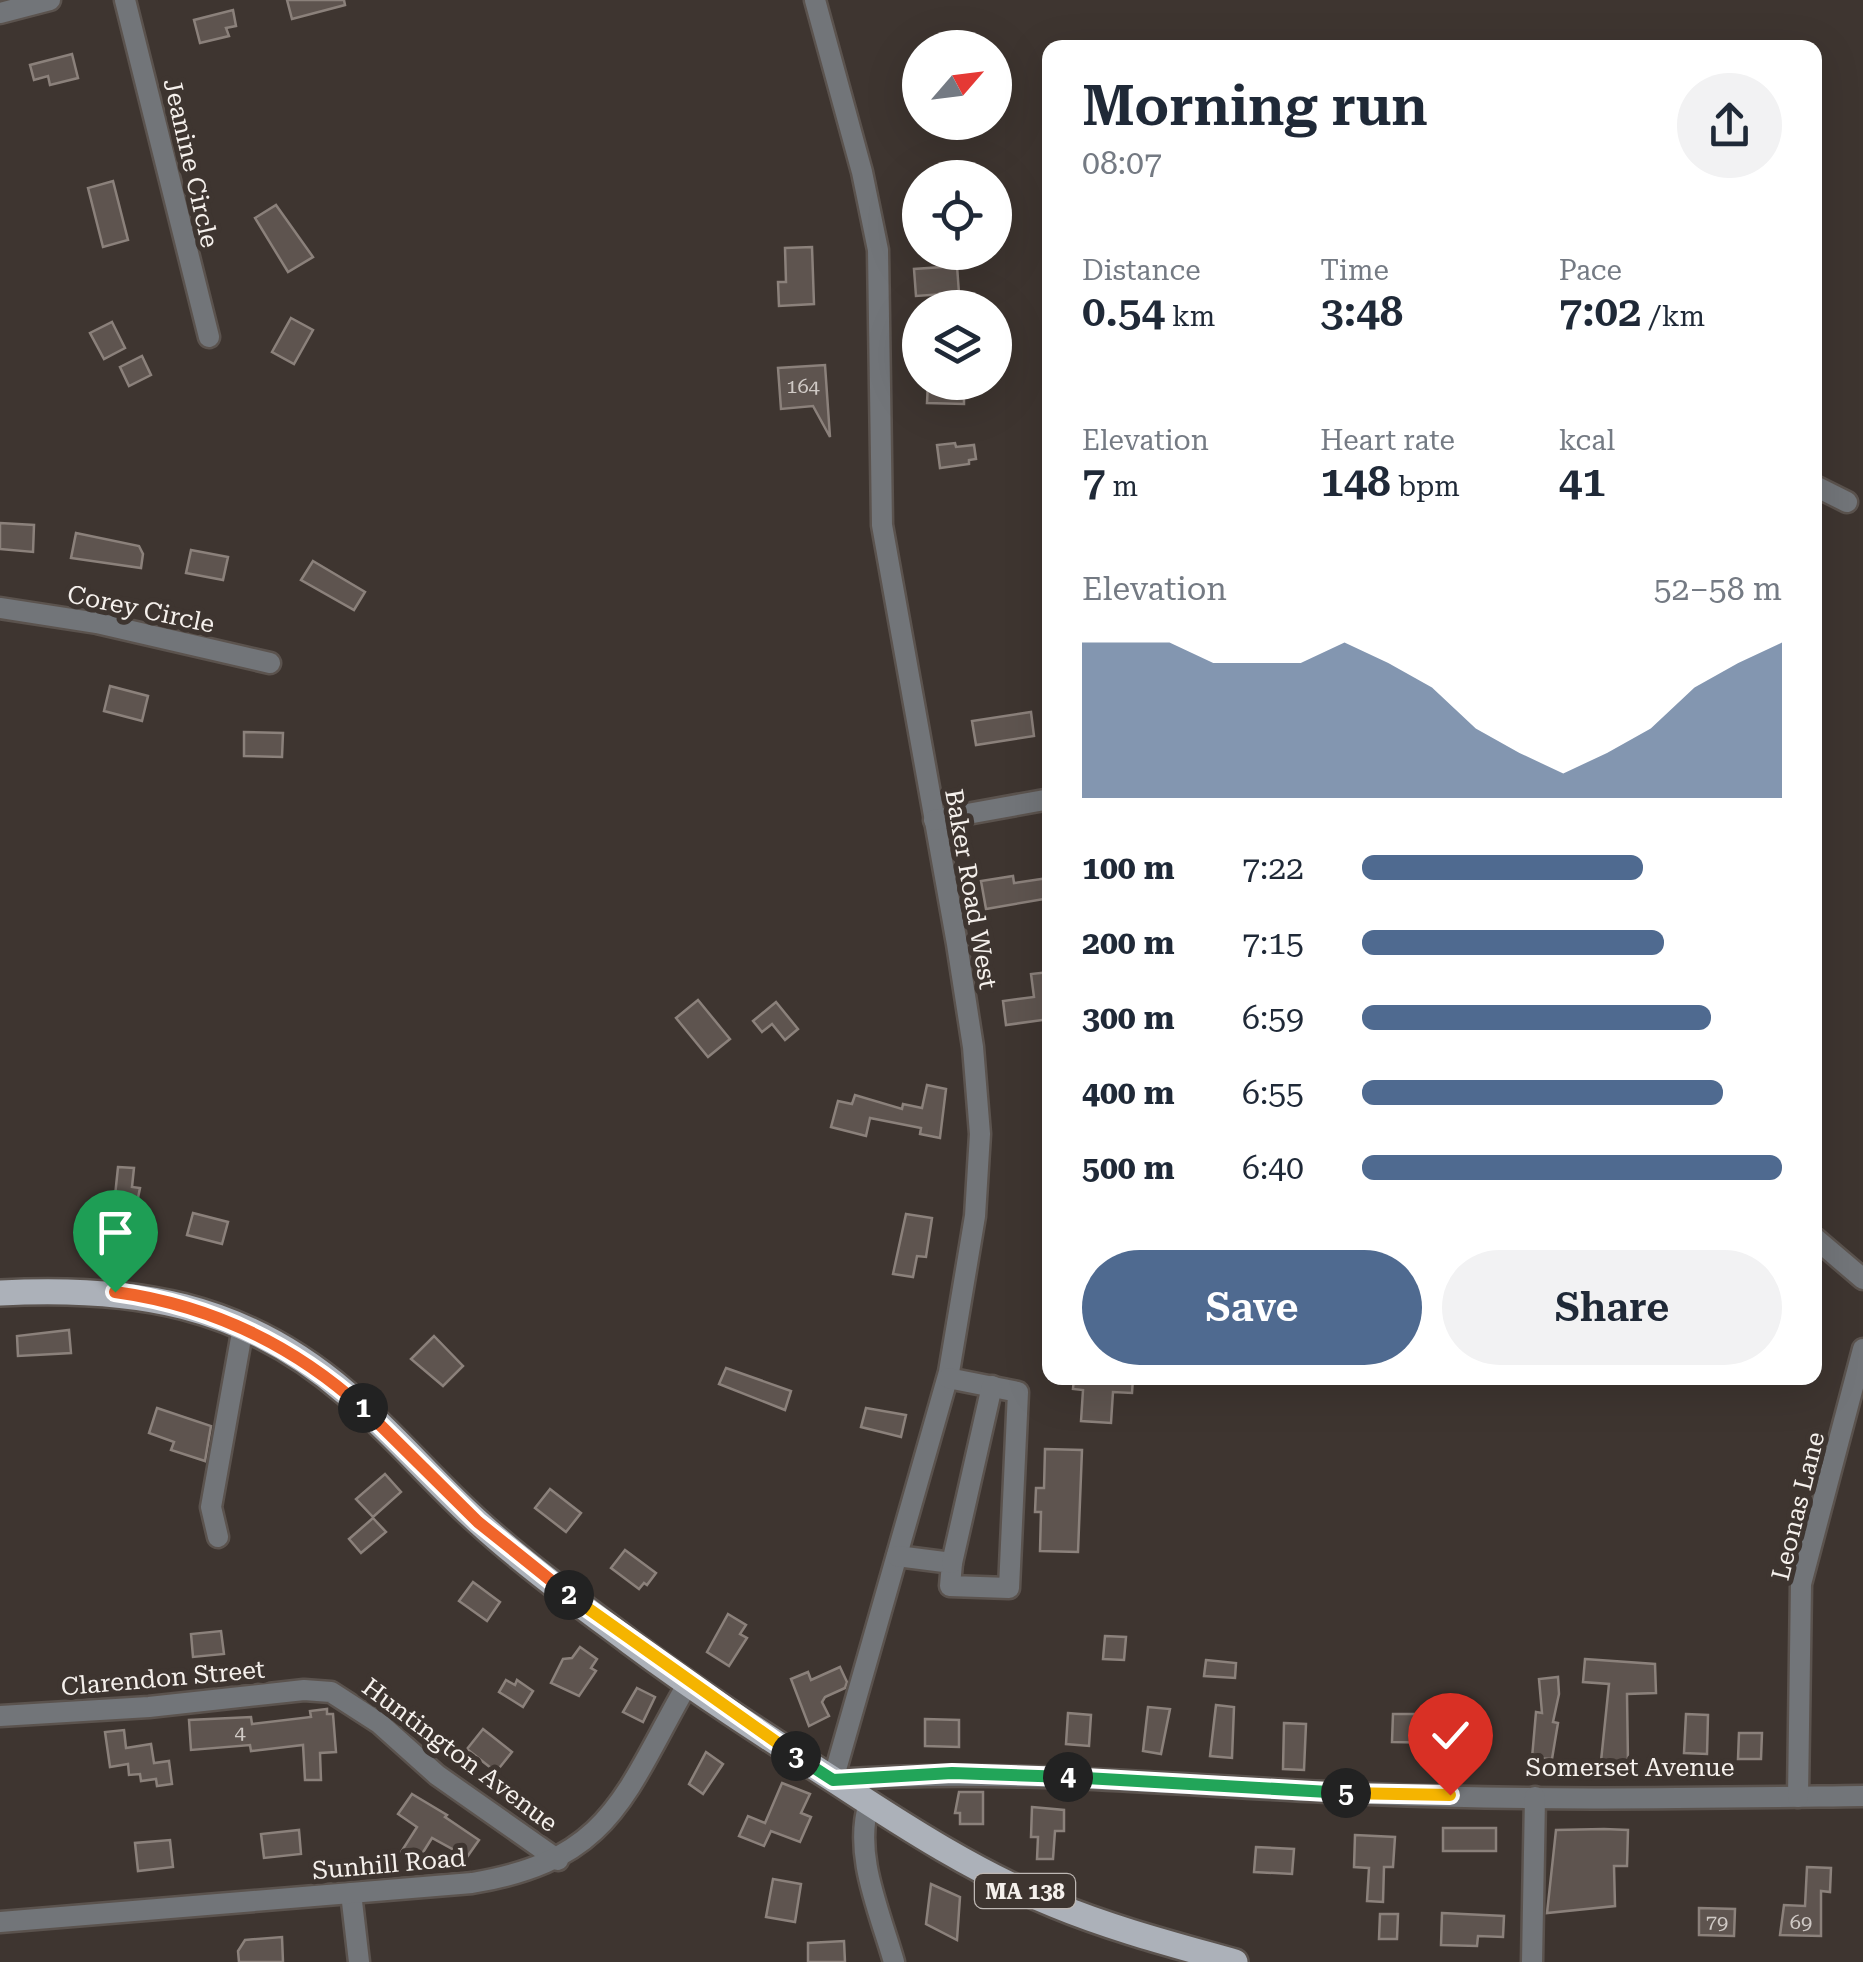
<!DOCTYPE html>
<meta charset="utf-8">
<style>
:root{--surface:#fff;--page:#f2f2f3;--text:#1f2937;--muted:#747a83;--accent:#4f6a90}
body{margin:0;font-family:"Roboto Serif",serif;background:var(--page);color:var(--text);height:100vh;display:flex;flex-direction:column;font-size:38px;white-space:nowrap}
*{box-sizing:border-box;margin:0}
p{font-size:32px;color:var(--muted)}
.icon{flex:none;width:55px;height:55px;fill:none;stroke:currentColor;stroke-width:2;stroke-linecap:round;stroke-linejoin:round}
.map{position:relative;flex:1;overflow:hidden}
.drawer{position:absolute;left:1042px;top:40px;width:780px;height:1345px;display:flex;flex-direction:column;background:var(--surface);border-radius:20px;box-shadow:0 10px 40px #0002}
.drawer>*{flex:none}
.needle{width:65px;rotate:62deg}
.controls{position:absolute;left:902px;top:30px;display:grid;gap:20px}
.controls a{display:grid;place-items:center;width:110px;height:110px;border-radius:50%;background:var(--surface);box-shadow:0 10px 40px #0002;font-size:50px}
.pin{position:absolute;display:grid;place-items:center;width:85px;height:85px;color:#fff;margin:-102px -42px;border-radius:50% 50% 50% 0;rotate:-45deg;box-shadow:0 0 10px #0007}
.pin .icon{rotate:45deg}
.km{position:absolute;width:50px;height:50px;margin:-25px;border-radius:50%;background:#222;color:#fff;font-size:28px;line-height:50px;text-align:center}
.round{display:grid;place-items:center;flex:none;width:105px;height:105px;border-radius:52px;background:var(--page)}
.overview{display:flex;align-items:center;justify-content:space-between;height:170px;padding:0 40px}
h1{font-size:55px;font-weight:600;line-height:75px}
.stats{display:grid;grid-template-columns:repeat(3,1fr);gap:15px;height:170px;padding:10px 40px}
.stats div{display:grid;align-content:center}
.stats b{font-size:42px;font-weight:600}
.stats small{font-size:28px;font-weight:400}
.stats p{font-size:28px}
.chart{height:280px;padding:20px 40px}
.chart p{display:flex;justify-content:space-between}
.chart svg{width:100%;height:180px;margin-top:10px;fill:var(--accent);opacity:.7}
.button{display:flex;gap:20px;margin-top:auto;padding:20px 40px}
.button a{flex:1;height:115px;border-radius:60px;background:var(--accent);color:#fff;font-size:40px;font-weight:600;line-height:115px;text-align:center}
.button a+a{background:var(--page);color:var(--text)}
ul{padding:0 40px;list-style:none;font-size:32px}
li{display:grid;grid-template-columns:160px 120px 1fr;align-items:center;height:75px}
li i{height:25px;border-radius:12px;background:var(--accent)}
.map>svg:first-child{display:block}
</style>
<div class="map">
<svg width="1863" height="1962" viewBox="0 0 1863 1962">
<rect width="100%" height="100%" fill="#3e3530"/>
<g fill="#5e544f" stroke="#8b817b" stroke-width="2.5">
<polygon points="287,0 344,0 345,5 292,19"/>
<polygon points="233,10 236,26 226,28 229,36 200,43 194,20"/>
<polygon points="72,54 78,78 50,85 48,76 34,80 30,65"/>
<polygon points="113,181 128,240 103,247 88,188"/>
<polygon points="276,205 313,257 288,272 255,218"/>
<polygon points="812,247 814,304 779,306 778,282 786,282 785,248"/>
<polygon points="957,266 959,293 916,296 914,269"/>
<polygon points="291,318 313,330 294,364 272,352"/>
<polygon points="112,322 125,348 104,359 90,333"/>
<polygon points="142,356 151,375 129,386 120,367"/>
<polygon points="825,365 830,437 813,406 781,409 778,368"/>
<polygon points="928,382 964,382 964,404 927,403"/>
<polygon points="955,443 956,447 974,445 976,459 969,460 969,464 940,468 937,445"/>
<polygon points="0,523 34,525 33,552 0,549"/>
<polygon points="76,533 139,546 143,554 141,568 71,558"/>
<polygon points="191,550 228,557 223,580 186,573"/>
<polygon points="313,561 365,592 354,610 301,580"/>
<polygon points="110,686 148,696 142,721 104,711"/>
<polygon points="1031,712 1034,736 976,745 972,721"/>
<polygon points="244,732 283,733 282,757 244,756"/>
<polygon points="1013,876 1014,883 1048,878 1050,898 986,909 981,881"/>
<polygon points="1050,972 1050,1019 1006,1025 1003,1001 1034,997 1031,974"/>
<polygon points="698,1000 730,1039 708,1057 676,1018"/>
<polygon points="776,1002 798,1029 785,1040 772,1024 762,1032 753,1021"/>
<polygon points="927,1085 946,1089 940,1138 920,1134 921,1128 870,1118 866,1136 831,1127 838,1101 852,1104 855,1095 902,1109 903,1104 922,1108"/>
<polygon points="118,1167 134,1168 132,1187 140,1188 134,1217 113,1215"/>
<polygon points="193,1213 228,1222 222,1244 187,1235"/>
<polygon points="906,1214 932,1218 926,1257 917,1256 913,1277 893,1274"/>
<polygon points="69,1330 71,1353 18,1356 17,1336"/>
<polygon points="434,1336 463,1366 443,1386 411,1359"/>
<polygon points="726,1368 791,1391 785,1410 719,1384"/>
<polygon points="1074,1378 1133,1378 1132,1393 1113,1392 1111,1423 1081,1421 1083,1390 1073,1389"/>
<polygon points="157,1408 211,1426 205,1461 171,1450 174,1442 149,1433"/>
<polygon points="866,1408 906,1415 901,1437 861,1427"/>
<polygon points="1045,1449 1082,1450 1078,1552 1040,1551 1041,1512 1035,1512 1036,1488 1044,1488"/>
<polygon points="385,1474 401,1492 373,1517 356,1499"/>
<polygon points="550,1489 581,1513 566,1532 535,1508"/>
<polygon points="373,1518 386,1532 361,1553 349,1539"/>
<polygon points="625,1550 656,1573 647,1585 644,1583 639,1589 611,1568"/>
<polygon points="473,1582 500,1602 487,1621 459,1601"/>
<polygon points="728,1614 746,1625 740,1634 747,1638 729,1666 707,1652"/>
<polygon points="221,1631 224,1654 193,1657 191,1634"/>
<polygon points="1105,1636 1126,1637 1124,1660 1103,1659"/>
<polygon points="580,1647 597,1659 591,1668 596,1671 579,1696 551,1683 563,1659 572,1658"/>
<polygon points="1585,1659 1655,1664 1656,1693 1627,1694 1628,1763 1601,1761 1609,1684 1583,1682"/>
<polygon points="1206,1660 1236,1663 1235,1678 1204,1676"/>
<polygon points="840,1667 847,1682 845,1688 825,1697 822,1702 829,1716 809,1726 791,1679 808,1672 811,1680"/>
<polygon points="1558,1677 1559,1694 1553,1722 1558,1723 1552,1759 1532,1758 1536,1712 1542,1713 1539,1679"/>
<polygon points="506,1680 515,1685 517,1680 533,1691 523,1707 499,1692"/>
<polygon points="637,1688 655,1697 643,1722 623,1712"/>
<polygon points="1216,1705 1234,1707 1232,1758 1210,1756"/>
<polygon points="1148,1707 1170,1709 1161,1754 1143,1751"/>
<polygon points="327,1709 327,1714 333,1714 336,1752 320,1753 321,1780 305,1780 303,1745 251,1751 250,1745 191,1750 189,1720 251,1717 252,1724 311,1717 310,1711"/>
<polygon points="1068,1713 1091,1715 1089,1746 1066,1744"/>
<polygon points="1393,1714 1447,1714 1446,1743 1392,1742"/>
<polygon points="1686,1714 1708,1715 1707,1754 1684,1753"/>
<polygon points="925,1719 959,1720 959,1747 925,1746"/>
<polygon points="1284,1723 1306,1724 1304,1770 1283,1769"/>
<polygon points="483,1729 512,1752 496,1772 467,1749"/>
<polygon points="124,1730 126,1748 151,1744 154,1763 169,1761 172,1784 157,1786 156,1779 141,1781 140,1774 129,1775 128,1764 110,1767 105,1732"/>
<polygon points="1739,1733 1762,1733 1761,1759 1738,1759"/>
<polygon points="706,1752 723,1764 703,1794 689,1784"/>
<polygon points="782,1783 810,1794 801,1813 811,1817 800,1842 771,1831 764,1846 739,1836 748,1816 765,1823"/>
<polygon points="959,1792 983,1792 983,1824 960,1824 960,1813 955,1813"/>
<polygon points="412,1794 447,1815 445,1817 479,1840 467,1857 432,1838 417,1862 401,1852 417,1827 398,1814"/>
<polygon points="1032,1807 1064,1810 1064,1831 1055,1831 1053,1859 1037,1859 1038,1837 1031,1837"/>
<rect x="1443" y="1828" width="53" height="23"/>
<polygon points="1604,1829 1628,1830 1627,1866 1614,1866 1615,1906 1547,1913 1556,1830"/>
<polygon points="299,1830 301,1854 264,1858 261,1834"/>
<polygon points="1355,1835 1395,1837 1393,1867 1384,1867 1383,1902 1367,1901 1369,1868 1354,1867"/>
<polygon points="170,1840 173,1867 138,1871 135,1843"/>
<polygon points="1256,1847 1294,1849 1292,1874 1254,1872"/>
<polygon points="1807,1867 1831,1868 1830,1892 1821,1891 1821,1936 1780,1935 1784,1905 1805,1906"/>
<polygon points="773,1879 801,1884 795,1922 766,1917"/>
<polygon points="931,1884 960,1897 957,1940 926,1924"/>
<polygon points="1699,1908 1735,1909 1734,1936 1699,1935"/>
<polygon points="1442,1913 1504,1916 1503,1937 1478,1936 1477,1946 1441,1945"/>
<polygon points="1380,1914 1398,1914 1397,1939 1379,1939"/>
<polygon points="282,1937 283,1962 239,1962 238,1951 245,1940"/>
<polygon points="844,1941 845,1962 808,1962 808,1943"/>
</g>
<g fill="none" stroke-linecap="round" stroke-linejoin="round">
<defs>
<g id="minor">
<polyline points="125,0 209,337"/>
<path d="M 815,0 L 862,172 L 878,250 L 882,525 L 957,944 L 973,1047 L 980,1134 L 975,1216 L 949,1372 L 833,1780 C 1013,1767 1191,1787 1370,1794 C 1534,1801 1699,1798 1863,1796"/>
<polyline points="0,13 50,0"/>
<polyline points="1815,486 1847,502"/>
<polyline points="0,608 97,623 270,663"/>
<polyline points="934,820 1050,799"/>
<polyline points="1815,1238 1863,1279"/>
<polyline points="218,1537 211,1507 243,1327"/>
<polyline points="897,1556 952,1563 950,1586 1009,1588 1018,1392 948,1378"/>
<polyline points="952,1563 992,1386"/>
<polyline points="0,1716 149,1707 304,1690 331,1692 379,1723 437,1775 558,1860"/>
<polyline points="1798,1797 1801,1584 1863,1349"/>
<path d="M 869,1803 C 853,1855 880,1912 894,1962"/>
<polyline points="351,1893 359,1962"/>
<path d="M 0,1922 L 472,1883 C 612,1860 624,1794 688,1683"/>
<polyline points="1532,1962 1535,1797"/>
</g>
<path id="major" d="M 0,1293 C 133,1286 242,1303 346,1393 C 392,1432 431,1479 476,1520 C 524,1564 578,1603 630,1642 C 697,1692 767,1737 837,1782 C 907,1828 977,1873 1055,1905 C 1113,1929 1175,1945 1235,1962"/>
</defs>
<use href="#minor" stroke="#5b534e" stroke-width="25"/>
<use href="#major" stroke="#5b534e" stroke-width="30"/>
<use href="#minor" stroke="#727579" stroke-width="20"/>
<use href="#major" stroke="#acb1b9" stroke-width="25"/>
</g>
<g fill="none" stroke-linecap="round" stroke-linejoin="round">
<defs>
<path id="split-1" d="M 115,1292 C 210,1305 292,1344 363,1408"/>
<polyline id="split-2" points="363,1408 478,1522 569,1595"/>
<polyline id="split-3" points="569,1595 796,1756"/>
<polyline id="split-4" points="796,1756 833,1780 952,1773 1068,1777"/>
<polyline id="split-5" points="1068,1777 1346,1793"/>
<polyline id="split-6" points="1346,1793 1450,1795"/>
</defs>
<use href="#split-1" stroke="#fff" stroke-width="20"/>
<use href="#split-2" stroke="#fff" stroke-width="20"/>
<use href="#split-3" stroke="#fff" stroke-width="20"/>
<use href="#split-4" stroke="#fff" stroke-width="20"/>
<use href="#split-5" stroke="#fff" stroke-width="20"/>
<use href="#split-6" stroke="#fff" stroke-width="20"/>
<use href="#split-1" stroke="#f0652b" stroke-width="12"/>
<use href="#split-2" stroke="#f0652b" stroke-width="12"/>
<use href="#split-3" stroke="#f5b400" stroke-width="12"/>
<use href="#split-4" stroke="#22a559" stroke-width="12"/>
<use href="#split-5" stroke="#22a559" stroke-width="12"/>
<use href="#split-6" stroke="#f5b400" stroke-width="12"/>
</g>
<g text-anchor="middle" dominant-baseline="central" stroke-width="10" stroke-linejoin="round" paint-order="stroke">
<g font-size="20" fill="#cfc9c5">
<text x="803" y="386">164</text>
<text x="240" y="1732">4</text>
<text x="1717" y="1922">79</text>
<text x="1801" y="1922">69</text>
</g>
<rect fill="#3e3530" stroke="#beb8b4" stroke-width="2.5" x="975" y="1874" width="100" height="34" rx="8"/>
<g font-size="22" font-weight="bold" fill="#f5f0ec">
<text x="1025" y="1891">MA 138</text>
</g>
<g font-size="25" fill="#f5f0ec" stroke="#3e3530">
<text transform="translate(191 163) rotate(77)">Jeanine Circle</text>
<text transform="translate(141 609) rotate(12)">Corey Circle</text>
<text transform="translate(971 889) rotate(80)">Baker Road West</text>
<text transform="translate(1798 1506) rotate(-76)">Leonas Lane</text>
<text transform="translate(163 1678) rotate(-5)">Clarendon Street</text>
<text transform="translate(460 1755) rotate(37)">Huntington Avenue</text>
<text x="1630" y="1767">Somerset Avenue</text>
<text transform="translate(389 1864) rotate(-5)">Sunhill Road</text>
</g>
</g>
</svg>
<div class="controls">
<a><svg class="needle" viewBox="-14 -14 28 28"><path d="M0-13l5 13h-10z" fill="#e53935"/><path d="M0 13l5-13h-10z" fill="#747a83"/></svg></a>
<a><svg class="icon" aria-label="locate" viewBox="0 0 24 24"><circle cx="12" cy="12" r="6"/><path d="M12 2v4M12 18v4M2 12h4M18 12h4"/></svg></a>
<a><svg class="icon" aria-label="layers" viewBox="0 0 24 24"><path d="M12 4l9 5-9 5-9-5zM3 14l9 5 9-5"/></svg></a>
</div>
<div class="pin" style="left:115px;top:1292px;background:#1e9e55"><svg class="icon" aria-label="arrive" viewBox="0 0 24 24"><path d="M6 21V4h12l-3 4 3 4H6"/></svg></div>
<div class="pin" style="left:1450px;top:1795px;background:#d93025"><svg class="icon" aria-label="check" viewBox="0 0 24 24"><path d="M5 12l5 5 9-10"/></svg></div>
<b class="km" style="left:363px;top:1408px">1</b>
<b class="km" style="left:569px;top:1595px">2</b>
<b class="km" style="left:796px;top:1756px">3</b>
<b class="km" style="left:1068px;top:1777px">4</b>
<b class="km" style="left:1346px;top:1793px">5</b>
<section class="drawer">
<div class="overview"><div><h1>Morning run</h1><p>08:07</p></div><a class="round"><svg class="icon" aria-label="share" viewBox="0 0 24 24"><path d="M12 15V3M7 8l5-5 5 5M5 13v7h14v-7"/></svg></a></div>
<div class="stats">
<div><p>Distance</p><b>0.54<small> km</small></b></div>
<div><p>Time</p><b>3:48</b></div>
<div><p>Pace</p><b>7:02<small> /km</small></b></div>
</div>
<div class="stats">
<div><p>Elevation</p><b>7<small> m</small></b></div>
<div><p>Heart rate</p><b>148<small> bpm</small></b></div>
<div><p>kcal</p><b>41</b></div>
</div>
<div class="chart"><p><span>Elevation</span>52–58 m</p>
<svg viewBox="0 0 160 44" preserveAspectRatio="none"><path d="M0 44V6L10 6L20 6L30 11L40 11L50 11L60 6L70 11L80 17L90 27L100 33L110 38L120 33L130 27L140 17L150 11L160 6V44z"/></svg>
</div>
<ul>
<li><b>100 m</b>7:22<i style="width:67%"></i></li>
<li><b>200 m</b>7:15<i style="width:72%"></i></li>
<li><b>300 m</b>6:59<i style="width:83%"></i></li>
<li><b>400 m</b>6:55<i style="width:86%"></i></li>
<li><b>500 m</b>6:40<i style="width:100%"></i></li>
</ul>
<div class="button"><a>Save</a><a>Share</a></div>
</section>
</div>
